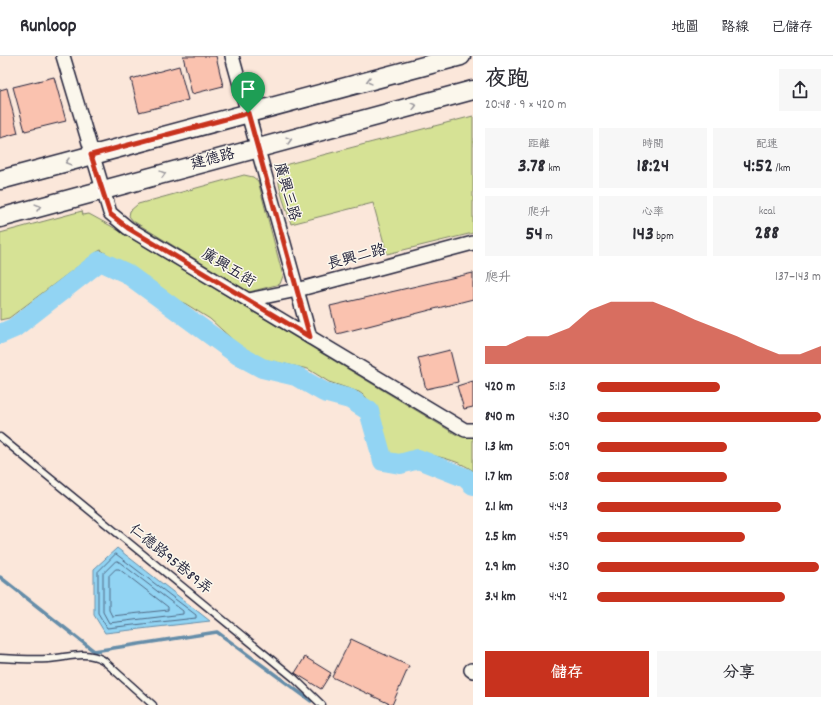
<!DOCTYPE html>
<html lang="zh-TW">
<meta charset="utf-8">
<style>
:root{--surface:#fff;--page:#f7f7f7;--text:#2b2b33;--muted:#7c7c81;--line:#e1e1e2;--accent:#c8321e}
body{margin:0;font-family:Dekko,"LXGW WenKai TC",sans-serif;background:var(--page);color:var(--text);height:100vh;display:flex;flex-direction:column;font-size:15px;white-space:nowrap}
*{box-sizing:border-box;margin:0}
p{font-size:13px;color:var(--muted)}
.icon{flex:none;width:22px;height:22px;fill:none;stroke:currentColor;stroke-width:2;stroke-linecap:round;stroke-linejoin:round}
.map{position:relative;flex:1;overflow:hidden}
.sheet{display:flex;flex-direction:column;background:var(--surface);width:360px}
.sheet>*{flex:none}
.pin{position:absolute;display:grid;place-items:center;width:34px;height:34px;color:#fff;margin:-41px -17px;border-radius:50% 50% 50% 0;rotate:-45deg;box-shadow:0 0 4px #0007}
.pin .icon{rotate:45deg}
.round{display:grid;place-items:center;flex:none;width:42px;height:42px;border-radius:0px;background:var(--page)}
.headline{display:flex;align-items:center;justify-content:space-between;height:68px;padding:0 12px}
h1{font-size:22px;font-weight:700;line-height:30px}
.figures{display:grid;grid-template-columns:repeat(3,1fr);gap:6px;height:68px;padding:4px 12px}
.figures div{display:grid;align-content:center;border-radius:0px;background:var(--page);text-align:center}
.figures b{font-size:20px;font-weight:700}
.figures small{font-size:11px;font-weight:400}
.figures p{font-size:11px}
.chart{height:112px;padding:8px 12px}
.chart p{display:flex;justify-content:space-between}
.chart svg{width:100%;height:72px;margin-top:4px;fill:var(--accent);opacity:.7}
.cta{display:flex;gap:8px;margin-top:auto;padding:8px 12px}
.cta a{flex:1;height:46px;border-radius:0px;background:var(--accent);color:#fff;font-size:16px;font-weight:700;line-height:46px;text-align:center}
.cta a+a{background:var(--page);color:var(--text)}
ul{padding:0 12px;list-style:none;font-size:13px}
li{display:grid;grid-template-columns:64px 48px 1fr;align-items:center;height:30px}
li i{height:10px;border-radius:5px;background:var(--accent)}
header{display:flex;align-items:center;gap:24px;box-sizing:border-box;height:56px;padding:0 20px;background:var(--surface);border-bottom:1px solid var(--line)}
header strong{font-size:19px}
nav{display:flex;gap:22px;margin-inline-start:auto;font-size:14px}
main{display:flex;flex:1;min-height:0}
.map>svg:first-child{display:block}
</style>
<header>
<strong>Runloop</strong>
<nav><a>地圖</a><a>路線</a><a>已儲存</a></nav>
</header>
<main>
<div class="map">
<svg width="473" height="649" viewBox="0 0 473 649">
<rect width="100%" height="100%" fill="#fbe7da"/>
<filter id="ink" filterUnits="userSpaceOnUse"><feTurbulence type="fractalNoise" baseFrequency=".025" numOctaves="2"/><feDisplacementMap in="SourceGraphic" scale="8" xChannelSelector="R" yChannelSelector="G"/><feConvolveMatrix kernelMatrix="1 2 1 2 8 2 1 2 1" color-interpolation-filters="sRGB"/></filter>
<g filter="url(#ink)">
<g fill="#d6e295" stroke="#7c8268">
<path d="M 473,60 L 473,177 L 387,198 L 373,147 L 291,168 C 288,156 276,129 279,118 C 280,113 284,111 288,108 Z"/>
<polygon points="244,119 253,121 258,125 283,220 280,228 249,236 133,165 129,160 130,155 138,148"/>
<path d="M 82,155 L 83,159 L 89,158 L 111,170 L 457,379 L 467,381 L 473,380 L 473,415 C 462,405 426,396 411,398 C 404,399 397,404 390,403 L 383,387 L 376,359 L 366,341 L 359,336 L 329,326 L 308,313 L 258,302 L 246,296 L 210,263 L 186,248 L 148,231 L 138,219 L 101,194 L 97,196 L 9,262 L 0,264 L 0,177 Z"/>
</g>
<polygon fill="#92d4f3" stroke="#658da9" points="117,492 210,565 105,577 94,559 94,513"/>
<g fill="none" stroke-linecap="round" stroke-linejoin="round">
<g stroke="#4f6985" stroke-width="1">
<polygon points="116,498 196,559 196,562 107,572 98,557 98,516"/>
<polygon points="116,505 118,505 183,555 183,558 109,567 103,556 103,518"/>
<polygon points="116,513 119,513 168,551 168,554 112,560 109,554 109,520"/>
</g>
<polyline stroke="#658da9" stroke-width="3.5" points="0,521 94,595 217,576 311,645"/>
<polyline stroke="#92d4f3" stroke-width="20" points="0,278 14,272 100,205 126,217 238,299 262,312 296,320 324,336 350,343 369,355 383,405 400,408 418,403 466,422 473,429"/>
</g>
<g fill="#fac2af" stroke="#22223b">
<polygon points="183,0 216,0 223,30 192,38"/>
<polygon points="179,10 188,44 139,56 131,23"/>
<polygon points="54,21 66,65 25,75 13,31"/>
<polygon points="7,32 18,77 0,82 0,34"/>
<polygon points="473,217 473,243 337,278 330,250"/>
<polygon points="450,294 458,326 426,333 418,302"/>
<polygon points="473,325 473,351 464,353 457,330"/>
<polygon points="351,583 409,610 392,649 332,621"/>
<polygon points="305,601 331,617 321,633 295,617"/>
</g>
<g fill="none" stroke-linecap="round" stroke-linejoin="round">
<defs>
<g id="lane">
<polyline points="0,381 294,622 322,649"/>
<path d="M 0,602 C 16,603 32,604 48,603 C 67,602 85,594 103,604 L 153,649"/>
</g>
<g id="street">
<polyline points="63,0 110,157 128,172 465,374 473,374"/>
<polyline points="232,0 310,281"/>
<polyline points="249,244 297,234 473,187"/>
<polyline points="471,614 473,615"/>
</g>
<g id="secondary">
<polyline points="0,124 461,0"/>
<polyline points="0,162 473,34"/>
</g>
</defs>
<use href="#lane" stroke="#22223b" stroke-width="9"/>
<use href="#street" stroke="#22223b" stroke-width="16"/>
<use href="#secondary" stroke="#22223b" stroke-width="21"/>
<use href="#lane" stroke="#fbf7ec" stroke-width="6"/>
<use href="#street" stroke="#fbf7ec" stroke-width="13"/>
<use href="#secondary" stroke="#fbf7ec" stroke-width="18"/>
</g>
<defs><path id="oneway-chevron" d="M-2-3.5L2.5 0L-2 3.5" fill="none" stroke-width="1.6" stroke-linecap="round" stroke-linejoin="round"/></defs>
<g stroke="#99979c">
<use href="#oneway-chevron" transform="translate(369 25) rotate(165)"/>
<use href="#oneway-chevron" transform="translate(414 50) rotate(-15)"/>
<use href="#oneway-chevron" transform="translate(289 84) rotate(-15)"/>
<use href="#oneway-chevron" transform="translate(68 106) rotate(165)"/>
<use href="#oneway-chevron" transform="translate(163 118) rotate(-15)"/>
<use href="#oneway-chevron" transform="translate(38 151) rotate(-15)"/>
</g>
</g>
<g fill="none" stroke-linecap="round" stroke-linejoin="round" filter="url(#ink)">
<defs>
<polygon id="route" points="248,57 310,281 128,172 110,158 91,99"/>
</defs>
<use href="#route" stroke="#fff" stroke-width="8"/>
<use href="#route" stroke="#c8321e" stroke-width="5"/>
</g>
<g text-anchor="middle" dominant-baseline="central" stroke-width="3" stroke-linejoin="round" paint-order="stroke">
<g font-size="15" fill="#22223b" stroke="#fbf7ec">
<text transform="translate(213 104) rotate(-15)">建德路</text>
<text transform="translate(286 136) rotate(74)">廣興三路</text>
<text transform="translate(357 202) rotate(-15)">長興二路</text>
<text transform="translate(228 213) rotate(31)">廣興五街</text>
<text transform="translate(170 504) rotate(39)">仁德路95巷89弄</text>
</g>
</g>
</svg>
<div class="pin" style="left:248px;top:57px;background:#1e9e55"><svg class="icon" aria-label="arrive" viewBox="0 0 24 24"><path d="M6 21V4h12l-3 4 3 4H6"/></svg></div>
</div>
<section class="sheet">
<div class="headline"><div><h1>夜跑</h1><p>20:48 · 9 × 420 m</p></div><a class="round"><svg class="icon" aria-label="share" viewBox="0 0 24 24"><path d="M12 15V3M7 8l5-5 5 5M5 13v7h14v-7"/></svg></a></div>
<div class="figures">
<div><p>距離</p><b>3.78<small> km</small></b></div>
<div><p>時間</p><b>18:24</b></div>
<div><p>配速</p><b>4:52<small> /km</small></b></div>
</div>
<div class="figures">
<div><p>爬升</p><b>54<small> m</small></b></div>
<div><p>心率</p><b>143<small> bpm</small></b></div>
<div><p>kcal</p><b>288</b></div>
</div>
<div class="chart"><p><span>爬升</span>137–143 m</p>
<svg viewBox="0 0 160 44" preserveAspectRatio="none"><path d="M0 44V33L10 33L20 27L30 27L40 22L50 11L60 6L70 6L80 6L90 11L100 17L110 22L120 27L130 33L140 38L150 38L160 33V44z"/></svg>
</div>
<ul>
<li><b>420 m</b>5:13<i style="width:55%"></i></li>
<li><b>840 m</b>4:30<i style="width:100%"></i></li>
<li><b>1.3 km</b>5:09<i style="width:58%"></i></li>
<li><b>1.7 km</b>5:08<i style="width:58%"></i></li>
<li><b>2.1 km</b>4:43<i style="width:82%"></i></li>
<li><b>2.5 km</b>4:59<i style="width:66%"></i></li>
<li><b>2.9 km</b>4:30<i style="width:99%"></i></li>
<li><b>3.4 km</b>4:42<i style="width:84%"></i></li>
</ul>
<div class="cta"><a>儲存</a><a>分享</a></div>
</section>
</main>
